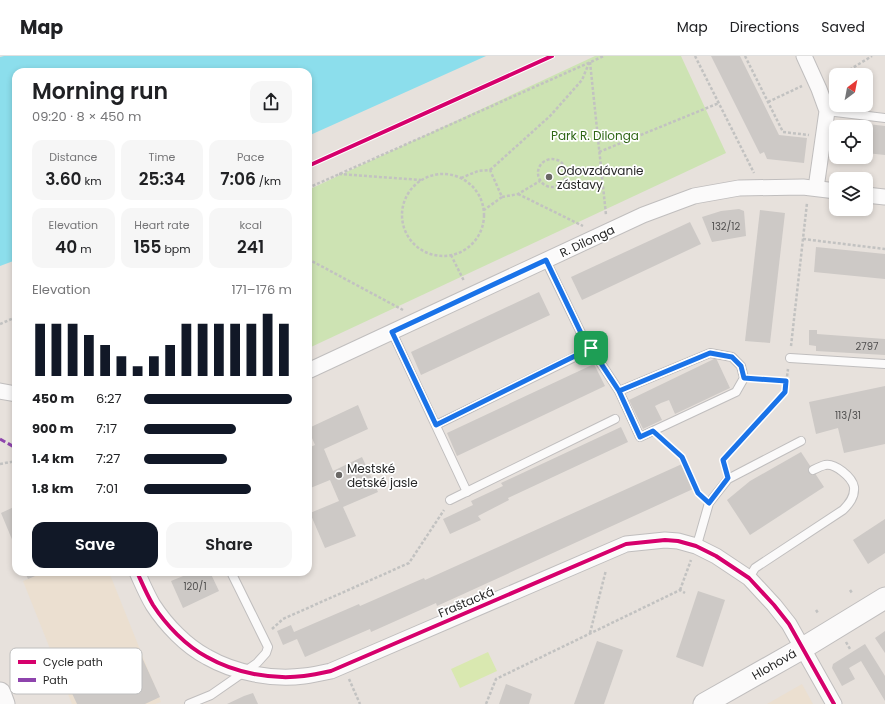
<!DOCTYPE html>
<meta charset="utf-8">
<style>
:root{--surface:#fff;--page:#f6f6f6;--text:#202124;--muted:#757577;--line:#e0e0e0;--accent:#111827}
body{margin:0;font-family:Poppins,sans-serif;background:var(--page);color:var(--text);height:100vh;display:flex;flex-direction:column;font-size:15px;white-space:nowrap}
*{box-sizing:border-box;margin:0}
p{font-size:13px;color:var(--muted)}
.icon{flex:none;width:22px;height:22px;fill:none;stroke:currentColor;stroke-width:2;stroke-linecap:round;stroke-linejoin:round}
.map{position:relative;flex:1;overflow:hidden}
.details{position:absolute;left:12px;top:12px;width:300px;height:508px;display:flex;flex-direction:column;background:var(--surface);border-radius:12px;box-shadow:0 2px 6px #0003}
.details>*{flex:none}
.needle{width:26px;rotate:32deg}
.controls{position:absolute;left:829px;top:12px;display:grid;gap:8px}
.controls a{display:grid;place-items:center;width:44px;height:44px;border-radius:8px;background:var(--surface);box-shadow:0 2px 6px #0003;font-size:20px}
.pin{position:absolute;display:grid;place-items:center;width:34px;height:34px;color:#fff;margin:-17px;border-radius:8px;box-shadow:0 2px 6px #0006}
.round{display:grid;place-items:center;flex:none;width:42px;height:42px;border-radius:12px;background:var(--page)}
.summary{display:flex;align-items:center;justify-content:space-between;height:68px;padding:0 20px}
h1{font-size:22px;font-weight:600;line-height:30px}
.figures{display:grid;grid-template-columns:repeat(3,1fr);gap:6px;height:68px;padding:4px 20px}
.figures div{display:grid;align-content:center;border-radius:10px;background:var(--page);text-align:center}
.figures b{font-size:17px;font-weight:600}
.figures small{font-size:11px;font-weight:400}
.figures p{font-size:11px}
.chart{height:112px;padding:8px 20px}
.chart p{display:flex;justify-content:space-between}
.chart svg{width:100%;height:72px;margin-top:4px;stroke:var(--accent);stroke-width:6}
.button{display:flex;gap:8px;margin-top:auto;padding:8px 20px}
.button a{flex:1;height:46px;border-radius:12px;background:var(--accent);color:#fff;font-size:16px;font-weight:600;line-height:46px;text-align:center}
.button a+a{background:var(--page);color:var(--text)}
ul{padding:0 20px;list-style:none;font-size:13px}
li{display:grid;grid-template-columns:64px 48px 1fr;align-items:center;height:30px}
li i{height:10px;border-radius:5px;background:var(--accent)}
header{display:flex;align-items:center;gap:24px;box-sizing:border-box;height:56px;padding:0 20px;background:var(--surface);border-bottom:1px solid var(--line)}
header strong{font-size:19px}
nav{display:flex;gap:22px;margin-inline-start:auto;font-size:14px}
.map>svg:first-child{display:block}
</style>
<header>
<strong>Map</strong>
<nav><a>Map</a><a>Directions</a><a>Saved</a></nav>
</header>
<div class="map">
<svg width="885" height="648" viewBox="0 0 885 648">
<rect width="100%" height="100%" fill="#e7e1dc"/>
<g fill="#ebdfd0">
<polygon points="45,516 109,516 161,646 155,648 72,648 23,525"/>
<polygon points="802,628 813,648 767,648"/>
</g>
<polygon fill="#cde3b3" points="595,0 681,0 726,97 311,291 308,284 308,134"/>
<polygon fill="#d9e8b0" points="488,596 497,615 460,632 451,613"/>
<polygon fill="#8cdeec" points="4,0 486,0 308,80 308,16 16,16 16,204 0,210 0,1"/>
<g fill="#cdc9c6">
<polygon points="711,0 740,0 779,79 807,82 804,107 767,103 764,96 760,98"/>
<polygon points="850,66 885,70 885,99 866,97 866,71 849,71"/>
<polygon points="739,153 744,155 746,180 712,186 702,161 721,155"/>
<polygon points="760,154 785,157 770,287 745,285"/>
<polygon points="690,166 701,188 582,244 571,221"/>
<polygon points="816,191 885,198 885,223 814,216"/>
<polygon points="539,236 550,259 421,319 411,296"/>
<polygon points="809,274 817,274 817,278 885,283 885,299 816,295 816,290 809,289"/>
<polygon points="716,302 730,332 675,358 669,344 661,347 655,350 662,364 643,373 629,344"/>
<polygon points="594,308 605,330 457,400 447,377"/>
<polygon points="885,330 885,388 844,397 838,372 816,378 809,346"/>
<polygon points="358,349 368,373 324,393 333,415 362,401 378,436 343,451 356,480 325,492 310,457 339,445 330,424 308,433 308,392 315,389 308,373 313,370"/>
<polygon points="621,371 628,386 508,442 509,444 478,460 481,464 450,478 443,463 473,449 471,445 503,430 501,427"/>
<polygon points="801,396 824,431 750,479 727,444 750,425"/>
<polygon points="682,408 693,433 437,550 436,547 371,576 370,573 305,601 297,583 283,589 277,575 291,569 294,576 359,548 360,550 424,522 425,524"/>
<polygon points="16,450 16,493 1,457"/>
<polygon points="885,463 885,497 868,508 853,484"/>
<polygon points="25,516 45,516 28,523"/>
<polygon points="187,516 210,516 219,535 183,552 171,525 188,518"/>
<polygon points="698,535 725,544 703,611 676,601"/>
<polygon points="885,575 885,597 875,582"/>
<polygon points="597,585 623,594 604,648 574,648"/>
<polygon points="865,588 885,620 885,645 861,605 849,612 855,623 842,630 832,612 833,608"/>
<polygon points="140,597 160,641 145,648 77,648 70,633 79,630 77,625"/>
<polygon points="506,628 532,638 529,648 499,648"/>
<polygon points="253,637 258,648 227,648 244,640"/>
</g>
<g fill="none" stroke-linecap="round" stroke-linejoin="round">
<defs>
<g id="service">
<polyline points="827,55 885,62"/>
<polyline points="546,205 581,277 619,335 710,297 732,301 741,310 744,322 736,336 640,381 619,335"/>
<polyline points="392,276 467,436"/>
<polyline points="790,302 885,308"/>
<polyline points="436,369 591,293"/>
<polyline points="450,444 615,363"/>
<polyline points="696,490 699,482 709,447 728,423 801,385"/>
<path d="M 749,522 L 755,512 L 843,454 C 849,448 855,441 854,431 C 852,421 835,407 825,409 C 821,410 817,412 813,414"/>
<polyline points="189,648 211,639 257,607 266,597 268,591 231,516"/>
</g>
<g id="minor">
<polyline points="804,0 819,33 827,55 816,132"/>
<polyline points="866,139 885,141"/>
<polyline points="308,315 643,159 694,140 739,132 803,131 836,135"/>
<polyline points="0,335 16,338"/>
<path d="M 137,516 C 142,527 147,539 153,549 C 166,569 186,590 207,601 C 235,617 272,624 304,620 C 313,619 322,617 331,615 L 626,488 L 665,484 L 678,485 L 696,490 L 716,500 L 749,522 L 774,549 L 789,568 L 834,648"/>
</g>
<g id="secondary">
<polyline points="0,637 4,648"/>
<polyline points="704,648 803,592 885,542"/>
</g>
</defs>
<use href="#service" stroke="#c0bebe" stroke-width="10"/>
<use href="#minor" stroke="#c0bebe" stroke-width="17"/>
<use href="#secondary" stroke="#c0bebe" stroke-width="23"/>
<g stroke="#c2c2c1" stroke-width="2.5" stroke-dasharray="3 2" stroke-linecap="butt">
<polyline points="695,0 754,117"/>
<polyline points="745,0 783,76 809,79"/>
<polyline points="590,6 606,159"/>
<polyline points="841,19 872,0"/>
<polyline points="768,46 802,30"/>
<polyline points="599,96 719,47"/>
<circle cx="552" cy="117" r="14"/>
<polyline points="490,114 550,60 582,24 589,7"/>
<polyline points="339,118 421,124"/>
<circle cx="443" cy="159" r="41"/>
<polyline points="461,122 478,115 490,114 502,141 484,154"/>
<polyline points="308,132 604,0"/>
<polyline points="518,138 583,170"/>
<polyline points="502,141 518,138 540,125"/>
<polyline points="803,183 885,193"/>
<polyline points="451,199 464,225"/>
<polyline points="308,203 403,254"/>
<polyline points="0,268 16,261"/>
<polyline points="791,290 807,147"/>
<polyline points="755,322 786,325"/>
<polyline points="663,384 682,401 698,437 700,439"/>
<polyline points="0,408 16,405"/>
<polyline points="725,411 723,404 785,336 788,313"/>
<polyline points="680,534 691,504"/>
<polyline points="850,534 852,537"/>
<polyline points="816,554 818,557"/>
<polyline points="272,573 283,563 409,507 444,454"/>
<polyline points="590,577 606,514"/>
<polyline points="846,586 850,593"/>
<polyline points="349,623 360,648"/>
<polyline points="486,648 496,623 680,534 685,537"/>
</g>
<use href="#service" stroke="#fbfafa" stroke-width="8"/>
<use href="#minor" stroke="#fbfafa" stroke-width="15"/>
<use href="#secondary" stroke="#fbfafa" stroke-width="21"/>
<polyline stroke="#8e44ad" stroke-width="3" stroke-dasharray="6 3" stroke-linecap="butt" points="0,383 16,392"/>
<defs>
<g id="cycleway">
<polyline points="308,110 552,0"/>
<path d="M 137,516 C 142,527 147,539 153,549 C 166,569 186,590 207,601 C 235,617 272,624 304,620 C 313,619 322,617 331,615 L 626,488 L 665,484 L 678,485 L 696,490 L 716,500 L 749,522 L 774,549 L 789,568 L 834,648"/>
</g>
</defs>
<use href="#cycleway" stroke="#fff" stroke-width="6"/>
<use href="#cycleway" stroke="#d6006c" stroke-width="4"/>
</g>
<g fill="none" stroke-linecap="round" stroke-linejoin="round">
<defs>
<polyline id="route" points="591,292 436,369 392,276 546,204 581,277 619,335 640,381 653,375 682,401 698,437 709,447 728,422 723,404 785,336 786,325 744,322 741,310 732,301 710,297 619,335 591,292"/>
</defs>
<use href="#route" stroke="#fff" stroke-width="8"/>
<use href="#route" stroke="#1a73e8" stroke-width="5"/>
</g>
<g fill="#6a6866" stroke="#fff" stroke-width="1.5">
<circle cx="549" cy="121" r="4"/>
<circle cx="339" cy="419" r="4"/>
</g>
<g text-anchor="middle" dominant-baseline="central" stroke-width="3.5" stroke-linejoin="round" paint-order="stroke">
<g font-size="10" fill="#515050">
<text x="726" y="170">132/12</text>
<text x="867" y="290">2797</text>
<text x="848" y="359">113/31</text>
<text x="195" y="530">120/1</text>
</g>
<g font-size="12" fill="#2f6616" stroke="#fff">
<text x="595" y="79">Park R. Dilonga</text>
</g>
<g font-size="12" fill="#272727" stroke="#fff" text-anchor="start">
<text x="557" y="114">Odovzdávanie<tspan x="557" dy="14">zástavy</tspan></text>
<text x="347" y="412">Mestské<tspan x="347" dy="14">detské jasle</tspan></text>
</g>
<g font-size="12" fill="#272727" stroke="#fff">
<text transform="translate(587 185) rotate(-25)">R. Dilonga</text>
<text transform="translate(466 546) rotate(-23)">Fraštacká</text>
<text transform="translate(774 608) rotate(-30)">Hlohová</text>
</g>
</g>
<rect x="10" y="592" width="132" height="46" rx="6" fill="#fff" stroke="#bebebe" stroke-width="1"/>
<rect x="18" y="604" width="18" height="4" fill="#d6006c"/>
<rect x="18" y="622" width="18" height="4" fill="#8e44ad"/>
<g font-size="11" fill="#272727">
<text x="43" y="610">Cycle path</text>
<text x="43" y="628">Path</text>
</g>
</svg>
<div class="controls">
<a><svg class="needle" viewBox="-14 -14 28 28"><path d="M0-13l5 13h-10z" fill="#e53935"/><path d="M0 13l5-13h-10z" fill="#757577"/></svg></a>
<a><svg class="icon" aria-label="locate" viewBox="0 0 24 24"><circle cx="12" cy="12" r="6"/><path d="M12 2v4M12 18v4M2 12h4M18 12h4"/></svg></a>
<a><svg class="icon" aria-label="layers" viewBox="0 0 24 24"><path d="M12 4l9 5-9 5-9-5zM3 14l9 5 9-5"/></svg></a>
</div>
<div class="pin" style="left:591px;top:292px;background:#1e9e55"><svg class="icon" aria-label="arrive" viewBox="0 0 24 24"><path d="M6 21V4h12l-3 4 3 4H6"/></svg></div>
<section class="details">
<div class="summary"><div><h1>Morning run</h1><p>09:20 · 8 × 450 m</p></div><a class="round"><svg class="icon" aria-label="share" viewBox="0 0 24 24"><path d="M12 15V3M7 8l5-5 5 5M5 13v7h14v-7"/></svg></a></div>
<div class="figures">
<div><p>Distance</p><b>3.60<small> km</small></b></div>
<div><p>Time</p><b>25:34</b></div>
<div><p>Pace</p><b>7:06<small> /km</small></b></div>
</div>
<div class="figures">
<div><p>Elevation</p><b>40<small> m</small></b></div>
<div><p>Heart rate</p><b>155<small> bpm</small></b></div>
<div><p>kcal</p><b>241</b></div>
</div>
<div class="chart"><p><span>Elevation</span>171–176 m</p>
<svg viewBox="0 0 160 44" preserveAspectRatio="none"><path d="M5 44V12M15 44V12M25 44V12M35 44V19M45 44V25M55 44V32M65 44V38M75 44V32M85 44V25M95 44V12M105 44V12M115 44V12M125 44V12M135 44V12M145 44V6M155 44V12"/></svg>
</div>
<ul>
<li><b>450 m</b>6:27<i style="width:100%"></i></li>
<li><b>900 m</b>7:17<i style="width:62%"></i></li>
<li><b>1.4 km</b>7:27<i style="width:56%"></i></li>
<li><b>1.8 km</b>7:01<i style="width:72%"></i></li>
</ul>
<div class="button"><a>Save</a><a>Share</a></div>
</section>
</div>
